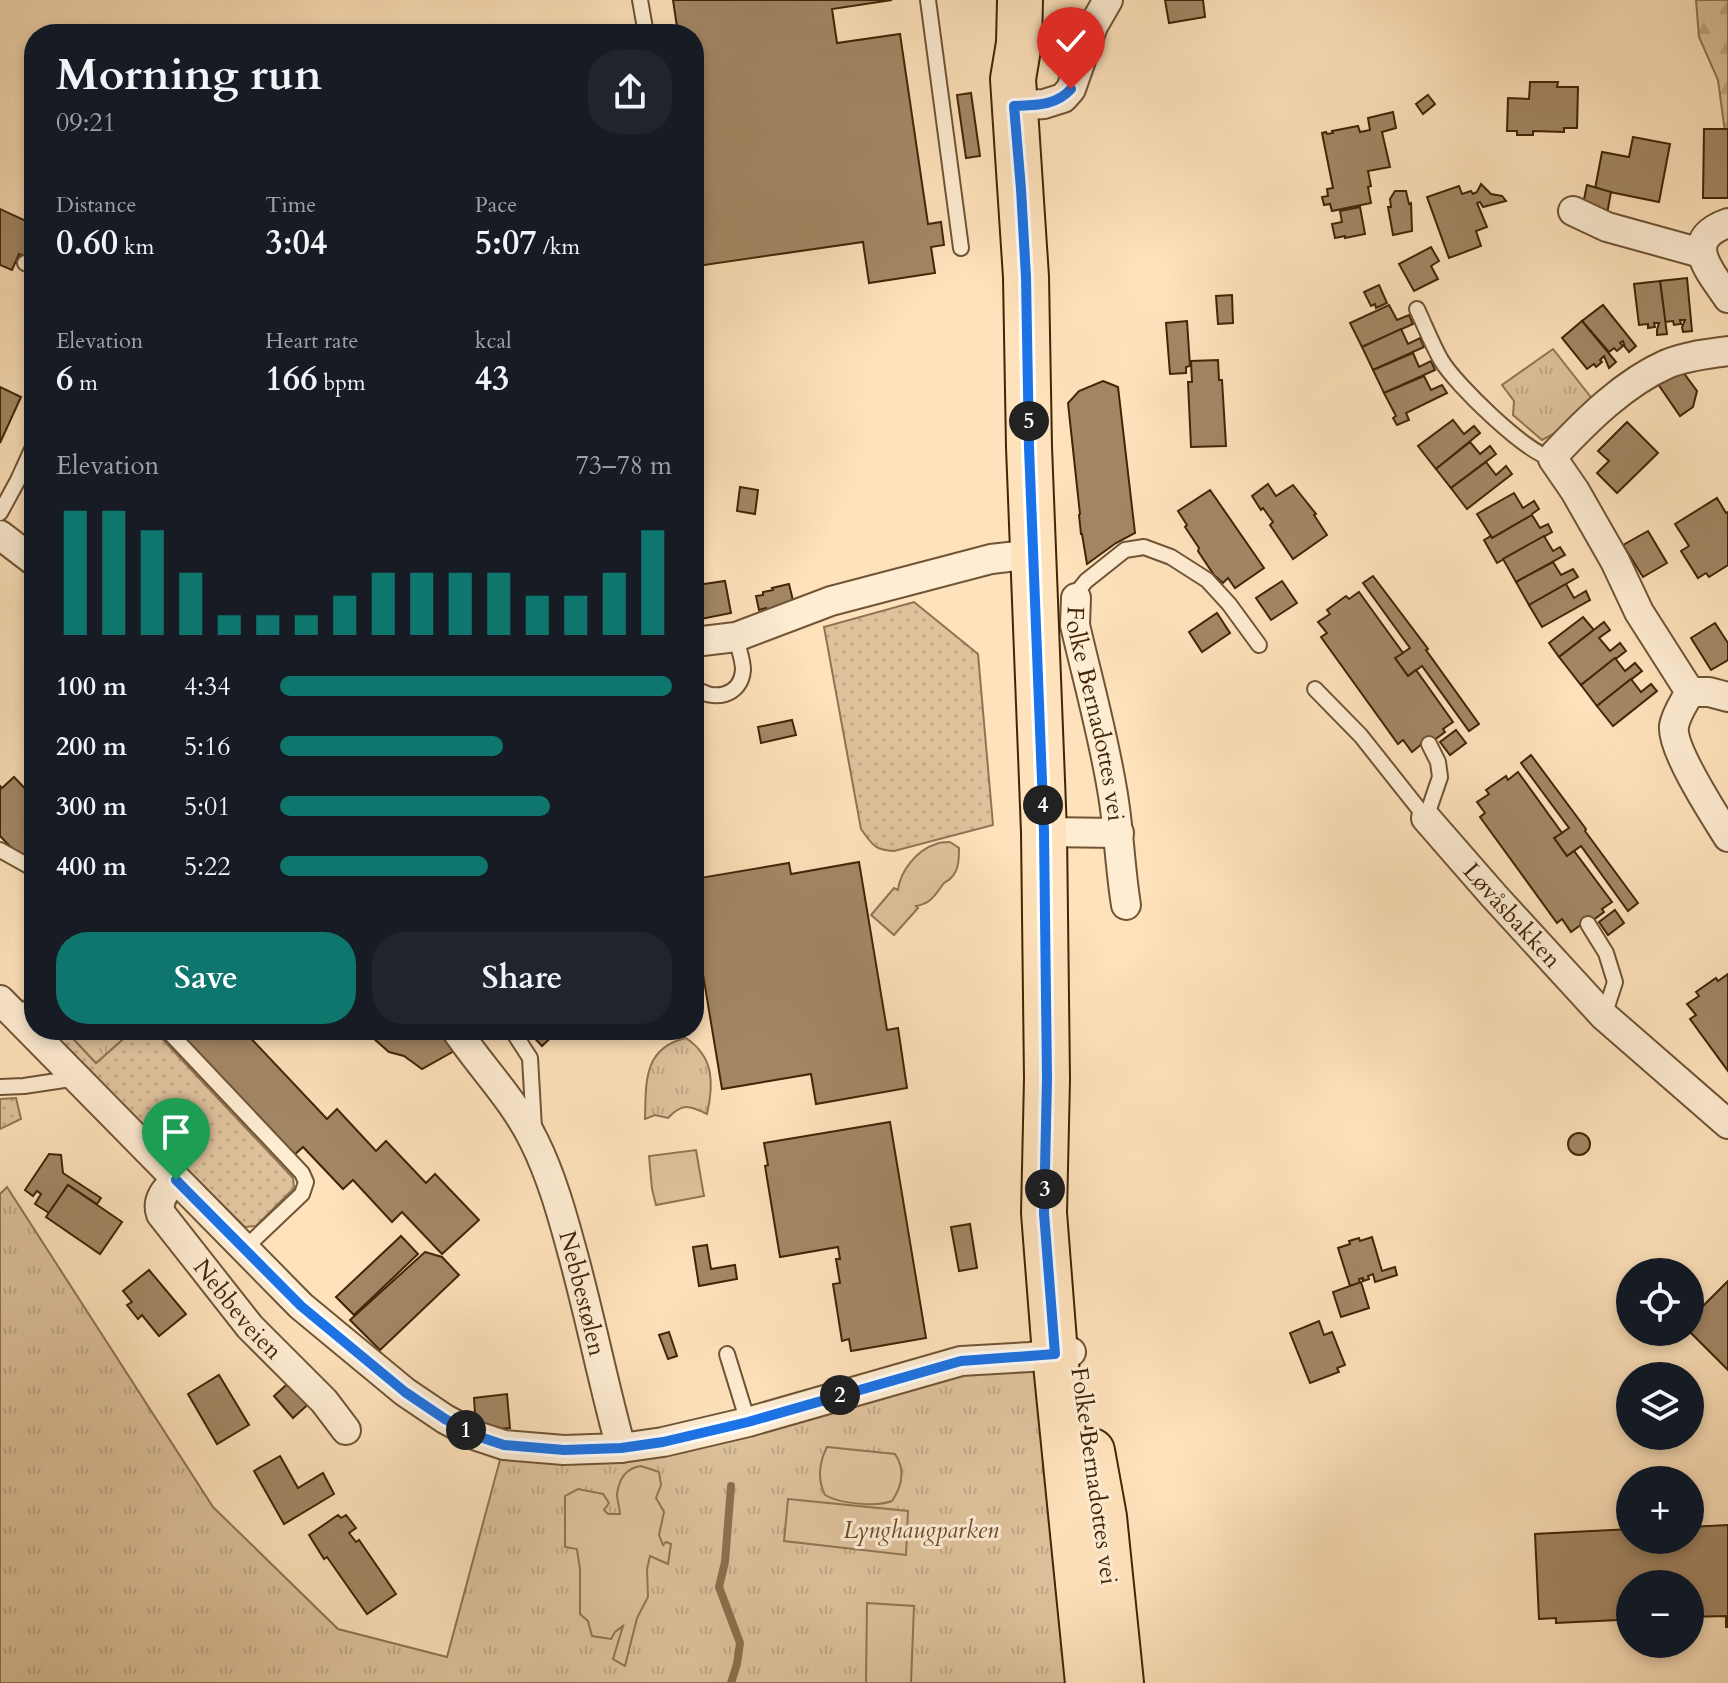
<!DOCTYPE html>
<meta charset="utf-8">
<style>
:root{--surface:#171b24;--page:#20242c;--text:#f1f3f6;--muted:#9ea1a6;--accent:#0f766e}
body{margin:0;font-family:Cardo,serif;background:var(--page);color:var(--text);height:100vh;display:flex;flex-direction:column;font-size:30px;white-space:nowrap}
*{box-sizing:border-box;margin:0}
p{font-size:26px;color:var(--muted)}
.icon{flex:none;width:44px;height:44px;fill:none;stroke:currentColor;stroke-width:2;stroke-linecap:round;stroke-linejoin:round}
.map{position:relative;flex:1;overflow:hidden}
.side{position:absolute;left:24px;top:24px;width:680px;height:1016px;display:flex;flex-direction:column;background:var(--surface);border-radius:32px;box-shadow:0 4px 12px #0003}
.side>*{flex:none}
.fabs{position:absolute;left:1616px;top:1258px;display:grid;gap:16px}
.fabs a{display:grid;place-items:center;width:88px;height:88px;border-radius:50%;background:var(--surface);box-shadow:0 4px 12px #0003;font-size:40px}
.pin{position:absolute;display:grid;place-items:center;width:68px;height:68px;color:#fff;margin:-82px -34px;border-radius:50% 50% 50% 0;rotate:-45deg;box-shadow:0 0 8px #0007}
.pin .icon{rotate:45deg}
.km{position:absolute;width:40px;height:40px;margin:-20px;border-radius:50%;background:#222;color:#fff;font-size:22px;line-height:40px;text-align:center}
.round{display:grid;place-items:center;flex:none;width:84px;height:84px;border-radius:32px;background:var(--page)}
.head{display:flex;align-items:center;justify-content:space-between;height:136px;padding:0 32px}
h1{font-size:44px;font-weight:600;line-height:60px}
.metrics{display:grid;grid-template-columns:repeat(3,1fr);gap:12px;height:136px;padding:8px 32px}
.metrics div{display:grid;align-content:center}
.metrics b{font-size:34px;font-weight:600}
.metrics small{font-size:22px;font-weight:400}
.metrics p{font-size:22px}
.chart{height:224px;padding:16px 32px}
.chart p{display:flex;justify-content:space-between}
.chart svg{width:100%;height:144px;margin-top:8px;stroke:var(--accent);stroke-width:6}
.primary-button{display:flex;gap:16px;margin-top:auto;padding:16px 32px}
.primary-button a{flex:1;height:92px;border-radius:32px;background:var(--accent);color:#fff;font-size:32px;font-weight:600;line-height:92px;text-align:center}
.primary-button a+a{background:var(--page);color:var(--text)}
ul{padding:0 32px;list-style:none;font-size:26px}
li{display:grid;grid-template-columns:128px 96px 1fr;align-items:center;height:60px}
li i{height:20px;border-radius:10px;background:var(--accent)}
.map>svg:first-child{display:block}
</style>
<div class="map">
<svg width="1728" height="1683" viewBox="0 0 1728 1683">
<defs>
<pattern id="grass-dots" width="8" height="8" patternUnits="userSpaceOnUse" patternTransform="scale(2)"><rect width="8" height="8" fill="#dec29c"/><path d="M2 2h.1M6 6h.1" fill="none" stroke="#c0a785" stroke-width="1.8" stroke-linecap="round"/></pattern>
<pattern id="forest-firs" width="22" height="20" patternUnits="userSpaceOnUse" patternTransform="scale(2)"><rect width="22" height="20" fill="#dec29c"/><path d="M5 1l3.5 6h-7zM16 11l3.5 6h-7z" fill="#c0a785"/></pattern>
<pattern id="park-tufts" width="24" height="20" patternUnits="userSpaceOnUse" patternTransform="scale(2)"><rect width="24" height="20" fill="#dec29c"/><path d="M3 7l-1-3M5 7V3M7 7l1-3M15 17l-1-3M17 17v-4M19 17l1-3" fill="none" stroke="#c0a785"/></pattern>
</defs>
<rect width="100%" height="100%" fill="#fee2bb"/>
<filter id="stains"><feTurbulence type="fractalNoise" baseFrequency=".0025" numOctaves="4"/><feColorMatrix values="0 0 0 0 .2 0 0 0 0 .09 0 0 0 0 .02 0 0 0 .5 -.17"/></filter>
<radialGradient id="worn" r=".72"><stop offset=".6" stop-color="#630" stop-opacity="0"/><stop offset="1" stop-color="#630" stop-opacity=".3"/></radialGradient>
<g fill="url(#grass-dots)" stroke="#907452" stroke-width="2">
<path d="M 914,602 L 978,654 L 993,825 L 894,851 C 874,850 872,844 861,829 L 824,627 Z"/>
<polygon points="47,1030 65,1030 96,1063 130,1033 131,1030 156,1030 162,1039 293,1178 294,1188 256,1226 245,1227"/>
<polygon points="16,1098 21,1119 0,1129 0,1099"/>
</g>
<polygon fill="url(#forest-firs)" stroke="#907452" stroke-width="2" points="1696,0 1728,0 1728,154 1718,80 1699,37"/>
<g fill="url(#park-tufts)" stroke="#907452" stroke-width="2">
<polygon points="1553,349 1597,405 1559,431 1542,440 1513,415 1514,401 1502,385"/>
<polygon points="65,1030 131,1030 130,1033 96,1063"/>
<path d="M 686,1038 C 714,1057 714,1083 707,1114 C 689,1105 682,1103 668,1118 L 655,1115 L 645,1119 C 646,1082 643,1048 686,1038 Z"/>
<polygon points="7,1187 213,1507 338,1629 447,1657 504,1445 564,1450 1055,1354 1069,1683 0,1683 0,1194"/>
</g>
<g fill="#dec29c" stroke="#907452" stroke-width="2">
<path d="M 950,842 L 959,848 C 959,859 959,870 951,878 C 945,884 945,880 941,887 C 934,897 929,904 916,906 L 918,908 L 894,935 L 871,915 L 894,888 L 898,890 C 900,871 917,850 936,844 C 940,842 945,842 950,842 Z"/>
<polygon points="696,1150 704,1196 656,1205 652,1189 649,1156"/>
<path d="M 827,1447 L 895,1454 C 906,1470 902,1486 892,1501 C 877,1507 840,1504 825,1495 C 817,1479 819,1463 827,1447 Z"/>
<path d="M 641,1466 L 659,1472 L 661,1485 L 656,1498 L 664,1512 L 659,1535 L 663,1545 L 666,1542 L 671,1544 L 668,1564 L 650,1556 L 647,1569 L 648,1597 L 637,1618 L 625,1666 L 613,1659 L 623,1626 L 615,1632 L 611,1639 L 592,1636 L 588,1621 L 580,1614 L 580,1569 L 577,1549 L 565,1547 L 565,1496 L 578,1489 L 603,1494 L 609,1503 L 604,1510 L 608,1514 L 620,1514 C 620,1509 617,1500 617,1494 C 619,1479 626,1468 641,1466 Z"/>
<polygon points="788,1499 908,1511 906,1555 784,1541"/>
<polygon points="867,1603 914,1606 911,1683 866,1683"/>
</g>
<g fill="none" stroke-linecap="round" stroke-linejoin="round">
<polyline stroke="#8c704e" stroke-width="8" points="731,1486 725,1562 719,1587 740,1643 737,1664 731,1683"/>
</g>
<g fill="#a38765" stroke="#412507" stroke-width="2">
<polygon points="673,0 892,0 832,9 837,43 900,34 928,224 941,222 944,245 931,247 935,273 869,283 863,242 697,266 698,270 694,270 694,197 702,196 694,142 694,34 678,34"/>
<polygon points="1165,0 1203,0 1205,17 1169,23"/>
<polygon points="1530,82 1558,82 1557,87 1578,87 1577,128 1564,128 1564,132 1533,131 1533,135 1517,135 1517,131 1507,131 1508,98 1529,99"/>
<polygon points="971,93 980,156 966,158 957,95"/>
<polygon points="1428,95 1435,104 1423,114 1416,104"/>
<polygon points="1393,112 1396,128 1382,132 1390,167 1368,171 1371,186 1368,187 1371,203 1332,211 1330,204 1324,205 1322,197 1328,196 1327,189 1333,188 1322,133 1326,132 1327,134 1333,133 1332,131 1358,126 1360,132 1370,130 1368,118"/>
<polygon points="1704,129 1728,129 1728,198 1703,198"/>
<polygon points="1633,137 1670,144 1659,202 1595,189 1602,152 1629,157"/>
<polygon points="1481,184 1491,194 1502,196 1506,201 1483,207 1480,202 1477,203 1487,227 1476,231 1481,246 1449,258 1427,197 1459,186 1462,194 1471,191 1473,194 1477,192"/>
<polygon points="1587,185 1611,192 1607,214 1582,209"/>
<polygon points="1395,191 1406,191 1409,204 1411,203 1412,231 1393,235 1388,207 1391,207 1390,199"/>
<polygon points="1360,207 1365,234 1345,238 1345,236 1335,238 1332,224 1342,222 1340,211"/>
<polygon points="34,208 34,260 19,254 12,270 0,265 0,209 28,222"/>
<polygon points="1431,247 1439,261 1431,266 1438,279 1414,291 1399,264"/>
<polygon points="1687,278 1692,331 1683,332 1682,327 1685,320 1680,320 1681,324 1674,325 1673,321 1665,322 1660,281"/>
<polygon points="1660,281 1667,334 1657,335 1657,330 1659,323 1654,323 1655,327 1648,328 1648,324 1639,325 1634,284"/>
<polygon points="1379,285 1387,303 1376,308 1375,304 1371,306 1364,292"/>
<polygon points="1232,295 1233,323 1218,324 1216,296"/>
<polygon points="1389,305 1397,320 1409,315 1413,324 1362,347 1350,323"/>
<polygon points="1603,305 1636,346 1629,352 1625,347 1623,341 1620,343 1623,346 1617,351 1614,348 1609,352 1582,321"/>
<polygon points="1187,321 1190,366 1186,367 1186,373 1170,374 1166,323"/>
<polygon points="1582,321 1616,362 1609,368 1604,356 1600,360 1602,362 1596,367 1594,364 1587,369 1562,338"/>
<polygon points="1401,329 1408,344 1420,338 1424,347 1373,370 1362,347"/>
<polygon points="1413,353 1419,367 1431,361 1435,370 1384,393 1373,370"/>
<polygon points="1218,360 1219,380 1222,380 1226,446 1191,447 1188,382 1192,382 1191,361"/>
<polygon points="1680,368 1697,391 1693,407 1680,416 1658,384"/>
<polygon points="1424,376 1431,390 1442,385 1447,393 1406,413 1409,420 1397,425 1393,418 1396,416 1384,393"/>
<polygon points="1103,381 1118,387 1135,533 1116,543 1087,564 1082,534 1081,534 1079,515 1080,514 1068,403 1079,391"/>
<polygon points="0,387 21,397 0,443"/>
<polygon points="1453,420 1464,434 1474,426 1480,433 1436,469 1418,446"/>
<polygon points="1627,422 1658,453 1617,493 1597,473 1609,461 1598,451"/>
<polygon points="1470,442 1480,454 1490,446 1496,454 1451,488 1436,469"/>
<polygon points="1486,462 1496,475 1506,466 1512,474 1467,509 1451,488"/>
<polygon points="1268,484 1276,496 1293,485 1316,514 1314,515 1327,535 1293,559 1270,525 1273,522 1263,508 1261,510 1252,496"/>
<polygon points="740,487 758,490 755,514 737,511"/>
<polygon points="1210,490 1264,568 1235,588 1228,578 1223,583 1214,575 1198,551 1199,548 1185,527 1187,525 1178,511"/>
<polygon points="1514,493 1523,508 1534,501 1539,509 1532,514 1532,515 1492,538 1477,514"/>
<polygon points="1717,498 1726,513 1728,512 1728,565 1709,577 1706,573 1698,578 1681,551 1689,546 1675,524"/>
<polygon points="1532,515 1540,528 1548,524 1552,532 1497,563 1484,540 1491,536 1492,538"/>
<polygon points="1648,531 1667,563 1643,577 1623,545"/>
<polygon points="1544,536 1553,551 1560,547 1565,555 1516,582 1503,559"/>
<polygon points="1553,562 1561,575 1573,569 1578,577 1529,605 1516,582"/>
<polygon points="1373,576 1428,649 1426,650 1479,724 1469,731 1422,666 1408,676 1395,658 1410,648 1363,583"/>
<polygon points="694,580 704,584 725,581 731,613 701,619 694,616"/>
<polygon points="1282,581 1297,603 1271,620 1256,598"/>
<polygon points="789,584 795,609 766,611 766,608 759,610 756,596 763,595 763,592 773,590 772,588"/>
<polygon points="1566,584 1574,598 1586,591 1590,600 1542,627 1529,605"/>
<polygon points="1359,592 1403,653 1395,658 1408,676 1416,670 1453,722 1443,729 1445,732 1429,744 1423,743 1412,752 1403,740 1398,744 1321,637 1327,633 1318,622 1330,614 1327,610 1346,596 1349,599"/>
<polygon points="1217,613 1230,633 1202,652 1189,632"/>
<polygon points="1583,617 1594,630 1559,657 1549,643"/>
<polygon points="1604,622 1610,630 1599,638 1610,651 1620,643 1626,651 1581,685 1559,657"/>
<polygon points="1715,623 1728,643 1728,660 1711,670 1691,638"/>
<polygon points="1615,658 1625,671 1635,663 1642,671 1597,706 1581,685"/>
<polygon points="1631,679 1641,692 1651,684 1657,691 1613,726 1597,706"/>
<polygon points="792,720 796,735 761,743 758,727"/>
<polygon points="1456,730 1466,743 1450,755 1440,742"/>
<polygon points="1531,755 1586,829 1585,831 1638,903 1628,911 1581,846 1567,856 1554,838 1569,828 1521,763"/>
<polygon points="1518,772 1562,833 1554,838 1567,856 1574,851 1612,902 1602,909 1604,912 1588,924 1582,924 1571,932 1562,919 1557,923 1480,817 1485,813 1477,802 1489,794 1486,790 1506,776 1508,780"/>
<polygon points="14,777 34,798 34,846 20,857 0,836 0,786 2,788"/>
<polygon points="859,862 887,1030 898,1028 907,1088 816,1104 811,1074 722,1089 694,920 694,879 789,863 791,874"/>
<polygon points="1615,910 1624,923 1608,935 1599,922"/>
<polygon points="1728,974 1728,1071 1690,1019 1696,1015 1687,1004 1699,996 1696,992 1716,978 1718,981"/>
<polygon points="174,1030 243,1030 327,1119 337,1109 376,1151 386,1141 426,1183 435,1174 479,1220 442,1254 402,1212 392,1222 353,1180 343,1189 303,1147 293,1156"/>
<polygon points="364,1030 443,1030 456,1050 422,1069 404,1056 389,1052"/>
<polygon points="527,1030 559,1030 542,1046"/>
<polygon points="890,1122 926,1338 851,1351 849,1339 842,1341 833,1284 840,1283 836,1259 840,1259 838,1247 780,1257 765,1166 768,1165 764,1143"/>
<circle cx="1579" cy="1144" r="11"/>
<polygon points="49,1154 61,1155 63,1173 101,1198 97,1204 68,1185 49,1213 35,1204 41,1194 37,1191 33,1196 25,1190"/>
<polygon points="68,1185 122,1222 100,1254 46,1217"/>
<polygon points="970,1224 977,1268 959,1271 951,1227"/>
<polygon points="401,1236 418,1254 354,1315 336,1297"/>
<polygon points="1372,1237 1382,1271 1395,1267 1397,1275 1375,1282 1373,1274 1368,1276 1369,1279 1363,1281 1363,1278 1359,1279 1360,1283 1350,1286 1338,1248 1350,1244 1349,1241 1359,1238 1360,1241"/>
<polygon points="707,1245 711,1269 735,1265 737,1279 699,1286 693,1247"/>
<polygon points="425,1252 442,1257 459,1275 380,1350 350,1320"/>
<polygon points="149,1270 186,1314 159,1336 142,1315 138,1319 127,1305 132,1302 123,1291"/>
<polygon points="1728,1281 1728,1370 1690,1332 1690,1319"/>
<polygon points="1361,1282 1369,1308 1341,1317 1333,1292"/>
<polygon points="1319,1321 1324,1335 1332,1332 1345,1365 1337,1368 1339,1372 1310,1383 1290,1333"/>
<polygon points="669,1332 677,1356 668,1359 659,1335"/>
<polygon points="219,1375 249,1425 217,1444 188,1394"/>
<polygon points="295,1377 314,1399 293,1418 274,1396"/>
<polygon points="507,1394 510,1428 483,1430 476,1428 474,1398"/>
<polygon points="280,1456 298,1488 323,1473 334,1494 284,1524 254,1471"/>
<polygon points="338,1515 341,1518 346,1515 356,1528 349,1533 356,1542 359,1540 396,1594 367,1614 327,1557 324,1559 309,1535"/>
<polygon points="1728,1525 1728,1627 1726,1627 1726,1616 1690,1617 1690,1584 1630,1584 1630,1614 1618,1615 1618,1620 1556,1623 1556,1618 1539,1619 1535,1534 1630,1529 1630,1540 1690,1540 1690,1527"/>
</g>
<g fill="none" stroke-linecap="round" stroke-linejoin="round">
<defs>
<g id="service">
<polyline points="640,0 646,34"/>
<polyline points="928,0 961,248"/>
<polyline points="25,263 34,267"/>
<path d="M 1417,309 C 1425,326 1432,344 1441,360 C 1456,385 1526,453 1553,459"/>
<polyline points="0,513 18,480 34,445"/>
<polyline points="1076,598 1078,591 1086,581 1125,550 1144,547 1171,557 1207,580 1229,604 1259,645"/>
<path d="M 694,687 C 712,702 741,697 743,670 C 743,659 738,648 736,637"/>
<polyline points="1315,689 1361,736 1426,818"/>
<polyline points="1426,818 1440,777 1438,762 1429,744"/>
<polyline points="0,850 34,869"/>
<polyline points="1588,924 1606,953 1615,982 1604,1016"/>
<polyline points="17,1018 34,1002"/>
<polyline points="167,1030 302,1173 306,1182 302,1194 244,1249"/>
<polyline points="512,1030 530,1058 534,1128"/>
<polyline points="0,1087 24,1086 77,1078"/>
<polyline points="727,1354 748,1422"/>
</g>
<g id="minor">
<polyline points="1014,106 1044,104 1063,98 1071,89 1093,26 1108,0"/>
<polyline points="1573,211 1607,227 1701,253"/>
<path d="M 1728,223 C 1680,240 1710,271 1728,298"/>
<polyline points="0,535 34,561"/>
<path id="s1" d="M 1076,598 L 1075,625 C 1088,681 1104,738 1113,795 C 1119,831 1120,868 1126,905"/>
<polyline points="694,642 736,637 831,601 991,559 1033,554"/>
<path d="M 1690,692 L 1639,612 L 1615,561 L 1575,491 L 1553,459 L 1555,454 C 1587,420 1624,383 1667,364 C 1686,356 1708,354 1728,351"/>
<path d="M 1690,692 C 1684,703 1676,714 1674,726 C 1671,749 1715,816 1728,837"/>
<polyline points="1690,692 1709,692 1728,697"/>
<path id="s2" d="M 1426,818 L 1494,896 L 1604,1016 L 1728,1124"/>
<polyline points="1044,832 1119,833"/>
<polyline points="0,1000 301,1306 405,1392 445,1419 477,1436 504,1445 564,1450 621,1448 663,1442 748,1422 961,1361 1030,1357 1071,1352"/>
<path id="s3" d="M 456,1030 C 481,1067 514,1100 534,1141 C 551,1175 562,1214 572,1251 C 590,1316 603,1383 621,1448"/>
<path id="s4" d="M 176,1180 C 166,1189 156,1200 161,1214 L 250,1327 L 324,1401 L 346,1430"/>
</g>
<g id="primary">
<polyline points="1020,0 1019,43 1013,79 1026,277 1029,447 1044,832 1047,1079 1044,1213 1055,1354 1088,1683"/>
<polyline points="1092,1451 1104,1517 1121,1683"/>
</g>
</defs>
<use href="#service" stroke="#705434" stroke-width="18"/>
<use href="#minor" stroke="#705434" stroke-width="32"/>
<use href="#primary" stroke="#412507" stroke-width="48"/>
<use href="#service" stroke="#feecd3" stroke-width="14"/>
<use href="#minor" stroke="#feecd3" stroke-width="28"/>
<use href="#primary" stroke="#fee2bb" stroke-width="44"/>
</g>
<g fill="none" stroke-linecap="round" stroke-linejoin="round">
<defs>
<path id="route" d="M 176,1180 L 301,1306 L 405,1392 L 445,1419 L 477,1436 L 504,1445 L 564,1450 L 621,1448 L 663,1442 L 748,1422 L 961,1361 L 1055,1354 L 1044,1213 L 1047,1079 L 1044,832 L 1029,447 L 1026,277 L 1021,189 L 1014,106 C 1035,105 1056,106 1071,89"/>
</defs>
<use href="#route" stroke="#fff" stroke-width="16"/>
<use href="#route" stroke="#1a73e8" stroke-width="10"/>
</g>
<g text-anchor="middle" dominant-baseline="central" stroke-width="6" stroke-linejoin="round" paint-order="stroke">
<g font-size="24" fill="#412507" stroke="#feecd3">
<text stroke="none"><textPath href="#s1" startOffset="118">Folke Bernadottes vei</textPath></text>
<text stroke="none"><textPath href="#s2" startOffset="130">Løvåsbakken</textPath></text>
<text stroke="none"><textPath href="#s3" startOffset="296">Nebbestølen</textPath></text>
<text stroke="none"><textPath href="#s4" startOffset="162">Nebbeveien</textPath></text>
<text transform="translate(1094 1476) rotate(82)">Folke Bernadottes vei</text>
</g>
<g font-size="24" font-style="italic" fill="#684c2c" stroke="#feecd3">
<text x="921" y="1530">Lynghaugparken</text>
</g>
</g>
<rect width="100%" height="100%" filter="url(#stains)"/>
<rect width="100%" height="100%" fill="url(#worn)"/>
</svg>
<div class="fabs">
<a><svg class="icon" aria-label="locate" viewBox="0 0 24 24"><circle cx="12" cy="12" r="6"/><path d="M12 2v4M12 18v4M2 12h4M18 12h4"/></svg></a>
<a><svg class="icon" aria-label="layers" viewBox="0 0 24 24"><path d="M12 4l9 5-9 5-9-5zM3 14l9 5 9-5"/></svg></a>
<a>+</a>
<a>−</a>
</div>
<div class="pin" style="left:176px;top:1180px;background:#1e9e55"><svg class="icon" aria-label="arrive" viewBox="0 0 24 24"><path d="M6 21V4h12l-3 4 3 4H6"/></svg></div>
<div class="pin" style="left:1071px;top:89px;background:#d93025"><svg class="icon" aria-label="check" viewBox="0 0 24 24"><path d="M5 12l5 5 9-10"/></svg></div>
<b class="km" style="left:466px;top:1430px">1</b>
<b class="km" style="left:840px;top:1395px">2</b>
<b class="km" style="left:1045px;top:1189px">3</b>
<b class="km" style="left:1043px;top:805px">4</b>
<b class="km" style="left:1029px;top:421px">5</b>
<section class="side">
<div class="head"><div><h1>Morning run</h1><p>09:21</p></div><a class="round"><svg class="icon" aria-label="share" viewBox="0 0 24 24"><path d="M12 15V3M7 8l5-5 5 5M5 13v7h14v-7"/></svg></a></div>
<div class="metrics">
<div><p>Distance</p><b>0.60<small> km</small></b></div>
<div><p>Time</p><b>3:04</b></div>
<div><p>Pace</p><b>5:07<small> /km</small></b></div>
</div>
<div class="metrics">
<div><p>Elevation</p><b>6<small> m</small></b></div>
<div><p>Heart rate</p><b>166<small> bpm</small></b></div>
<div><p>kcal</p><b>43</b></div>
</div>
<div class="chart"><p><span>Elevation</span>73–78 m</p>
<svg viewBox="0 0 160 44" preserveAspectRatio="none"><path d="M5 44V6M15 44V6M25 44V12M35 44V25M45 44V38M55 44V38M65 44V38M75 44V32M85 44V25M95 44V25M105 44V25M115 44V25M125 44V32M135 44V32M145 44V25M155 44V12"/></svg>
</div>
<ul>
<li><b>100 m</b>4:34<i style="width:100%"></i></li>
<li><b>200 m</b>5:16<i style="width:57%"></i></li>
<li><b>300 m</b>5:01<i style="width:69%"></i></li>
<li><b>400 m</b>5:22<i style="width:53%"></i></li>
</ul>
<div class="primary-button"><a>Save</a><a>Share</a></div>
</section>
</div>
